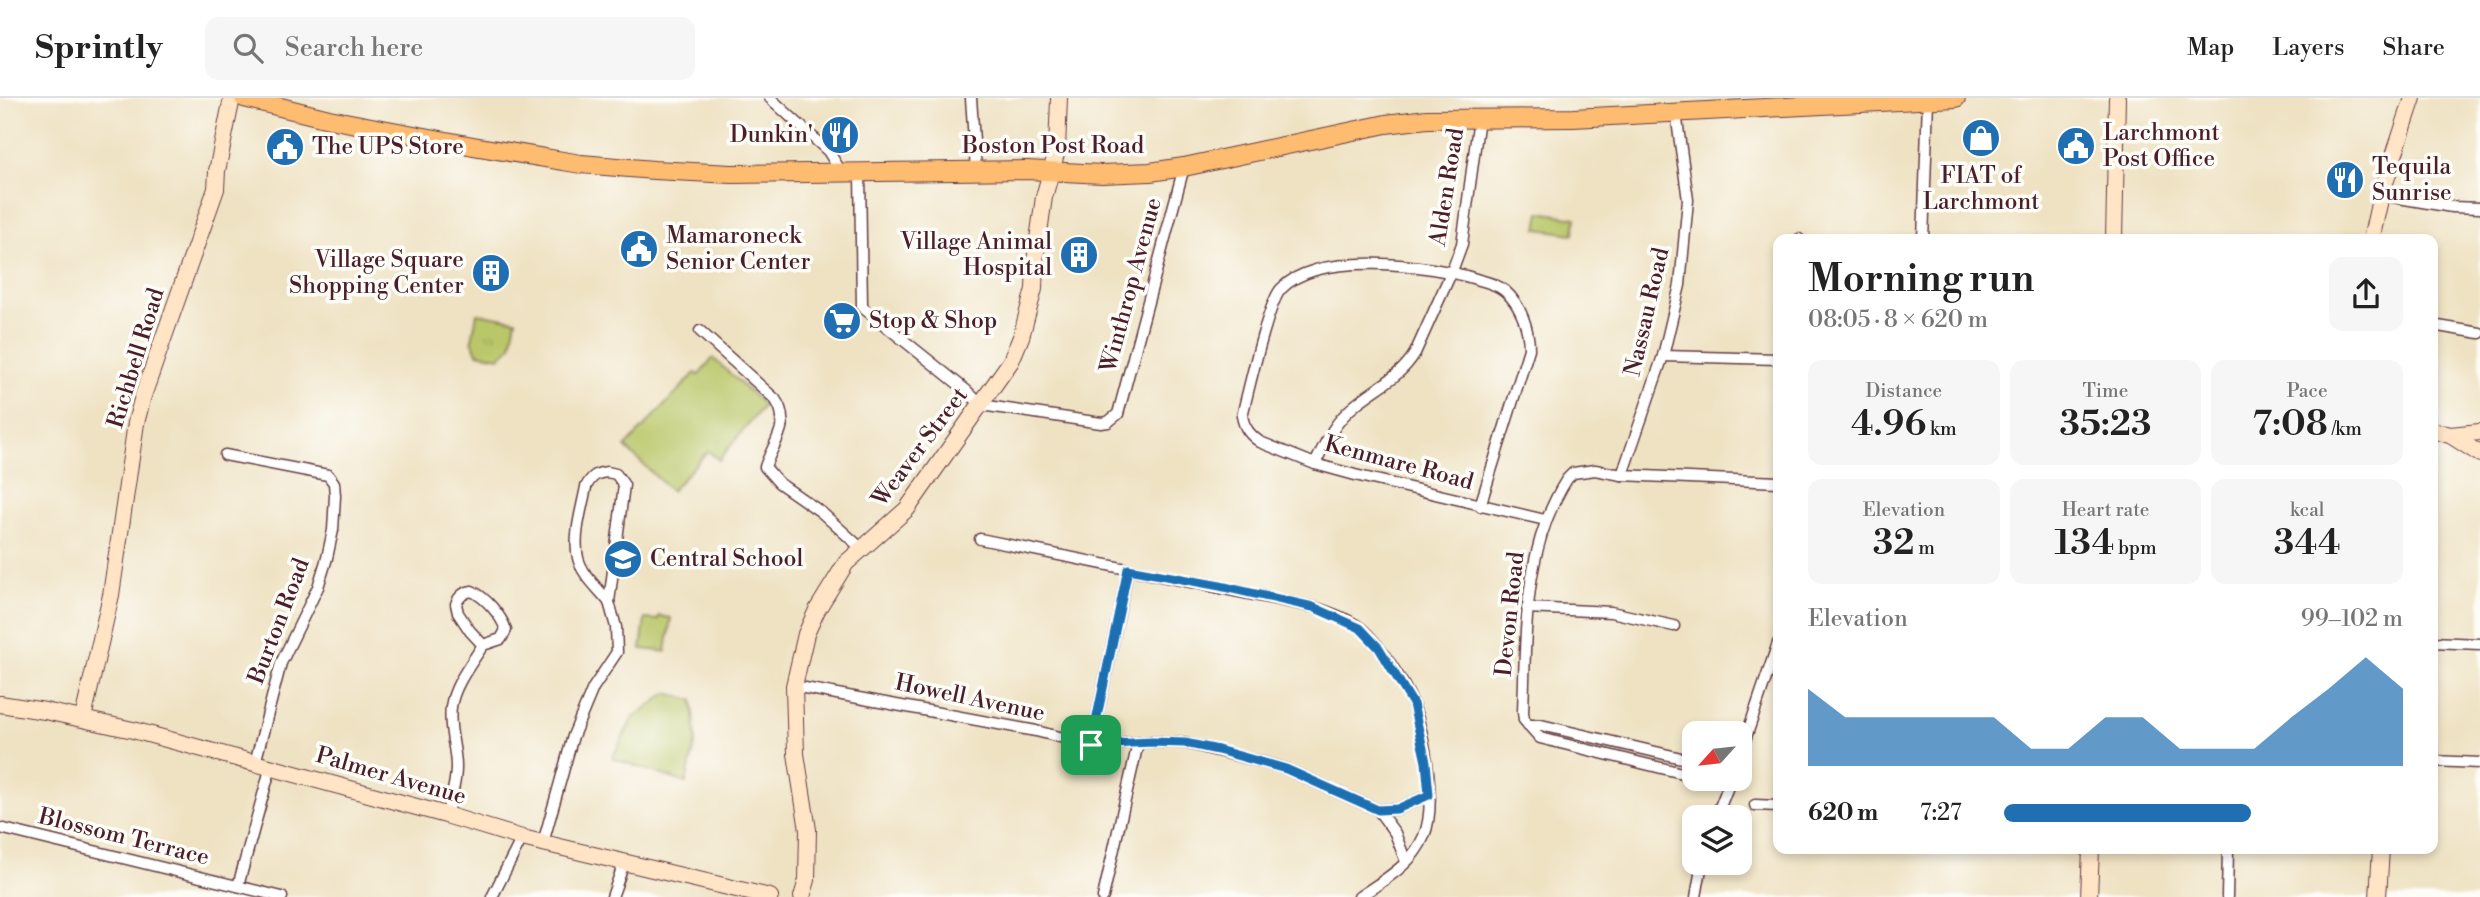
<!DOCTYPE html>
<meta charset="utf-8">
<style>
:root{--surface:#fff;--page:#f6f6f6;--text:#222;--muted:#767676;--line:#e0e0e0;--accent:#1f6fb2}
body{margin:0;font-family:"Libre Bodoni",serif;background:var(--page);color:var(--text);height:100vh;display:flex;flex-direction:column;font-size:26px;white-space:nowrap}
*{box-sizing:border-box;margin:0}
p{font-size:23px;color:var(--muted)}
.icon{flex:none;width:38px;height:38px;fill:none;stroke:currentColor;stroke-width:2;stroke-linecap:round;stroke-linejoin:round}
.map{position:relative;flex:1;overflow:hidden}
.drawer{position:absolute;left:1773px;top:136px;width:665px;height:620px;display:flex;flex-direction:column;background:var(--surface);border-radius:14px;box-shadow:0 4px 10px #0003}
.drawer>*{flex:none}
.needle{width:46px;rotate:243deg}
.buttons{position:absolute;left:1682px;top:623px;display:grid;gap:14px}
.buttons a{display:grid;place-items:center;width:70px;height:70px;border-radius:14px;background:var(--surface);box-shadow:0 4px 10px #0003;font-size:35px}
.pin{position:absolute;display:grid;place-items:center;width:60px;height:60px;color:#fff;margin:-30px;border-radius:14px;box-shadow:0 4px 10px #0006}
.round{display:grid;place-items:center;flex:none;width:74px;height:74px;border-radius:14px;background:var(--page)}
.head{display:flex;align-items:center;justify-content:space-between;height:119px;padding:0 35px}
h1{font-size:38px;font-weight:600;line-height:52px}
.metrics{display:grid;grid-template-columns:repeat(3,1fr);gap:10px;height:119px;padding:7px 35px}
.metrics div{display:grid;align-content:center;border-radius:14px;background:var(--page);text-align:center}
.metrics b{font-size:35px;font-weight:600}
.metrics small{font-size:19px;font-weight:400}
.metrics p{font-size:19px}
.chart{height:196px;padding:14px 35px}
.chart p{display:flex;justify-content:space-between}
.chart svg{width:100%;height:126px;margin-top:7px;fill:var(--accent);opacity:.7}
ul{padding:0 35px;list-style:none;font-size:23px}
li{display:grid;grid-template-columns:112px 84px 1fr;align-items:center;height:52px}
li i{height:18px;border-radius:9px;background:var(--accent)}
header{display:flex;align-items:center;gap:42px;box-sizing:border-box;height:98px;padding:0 35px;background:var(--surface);border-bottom:2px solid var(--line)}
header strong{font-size:33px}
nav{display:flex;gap:38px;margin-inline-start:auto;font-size:24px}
.search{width:490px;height:63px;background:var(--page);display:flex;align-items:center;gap:18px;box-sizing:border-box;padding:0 24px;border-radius:14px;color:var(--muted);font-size:26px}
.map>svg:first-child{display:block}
</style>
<header>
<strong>Sprintly</strong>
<div class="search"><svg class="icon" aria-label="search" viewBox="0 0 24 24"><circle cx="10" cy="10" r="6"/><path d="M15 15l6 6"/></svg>Search here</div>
<nav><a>Map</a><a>Layers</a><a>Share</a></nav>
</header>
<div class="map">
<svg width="2480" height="799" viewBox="0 0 2480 799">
<defs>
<pattern id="park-tufts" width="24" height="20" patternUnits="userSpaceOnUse" patternTransform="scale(1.75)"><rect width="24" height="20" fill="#b9c769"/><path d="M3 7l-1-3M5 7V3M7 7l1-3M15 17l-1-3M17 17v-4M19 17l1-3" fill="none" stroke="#a1aa5b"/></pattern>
</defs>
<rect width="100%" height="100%" fill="#fdfcf7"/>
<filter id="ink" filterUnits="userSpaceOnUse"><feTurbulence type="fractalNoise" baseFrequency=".0143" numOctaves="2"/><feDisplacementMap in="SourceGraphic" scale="14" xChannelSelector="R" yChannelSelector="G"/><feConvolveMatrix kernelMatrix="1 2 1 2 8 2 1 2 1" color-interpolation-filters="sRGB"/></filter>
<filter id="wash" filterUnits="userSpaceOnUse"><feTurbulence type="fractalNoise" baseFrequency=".00686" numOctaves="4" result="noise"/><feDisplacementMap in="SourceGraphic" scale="28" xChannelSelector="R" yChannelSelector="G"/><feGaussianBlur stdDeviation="1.57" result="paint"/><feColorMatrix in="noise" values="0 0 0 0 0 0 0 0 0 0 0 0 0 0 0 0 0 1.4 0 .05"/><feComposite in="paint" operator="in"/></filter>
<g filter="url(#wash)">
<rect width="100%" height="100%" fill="#efe2c3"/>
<g fill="url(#park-tufts)" stroke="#82734a" stroke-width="2">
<polygon points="477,215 516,222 511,248 500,259 477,255 472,242"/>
<polygon points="659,518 671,520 666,554 641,551 645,521 658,522"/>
</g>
<g fill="#b9c769" stroke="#82734a" stroke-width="2">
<polygon points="1540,114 1576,120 1574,136 1537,131"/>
<polygon points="713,260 764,307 719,362 708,353 671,393 625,349 695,275 699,277"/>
<polygon points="667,595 693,602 696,642 686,685 612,660 633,620"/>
</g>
</g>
<g filter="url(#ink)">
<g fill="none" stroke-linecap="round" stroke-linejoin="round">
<defs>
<g id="street">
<polyline points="770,0 828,53 842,75"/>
<polyline points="971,0 976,72"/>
<polyline points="860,75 862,209 967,293 981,307 1101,325 1108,324 1118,316 1184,69"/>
<polyline points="2381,97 2452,109 2480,110"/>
<polyline points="1798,142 1799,141"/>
<polyline points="1923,142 1928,2"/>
<polyline points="2432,227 2480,235"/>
<path d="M 700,233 L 775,301 C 793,326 772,346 765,369 L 779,385 L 821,414 L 861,450"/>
<polyline points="1663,258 1778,261"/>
<polyline points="225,357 328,377 334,385 335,398 333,432 327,460 318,489 281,565 255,665"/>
<path d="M 1315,366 C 1325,345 1335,323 1354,308 C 1375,290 1400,280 1415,255 L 1452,173 L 1462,146 L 1479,20"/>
<path d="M 607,374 L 616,376 L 624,387 L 609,504 C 599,491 582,477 578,460 C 573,438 582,410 586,389 C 591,379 596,375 607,374 Z"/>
<polyline points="1622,377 1663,258 1680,187 1688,102 1676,15"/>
<path d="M 1480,408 L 1529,251 C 1529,231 1521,207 1505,193 C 1497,186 1486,184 1476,181 C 1429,166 1318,152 1281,191 C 1268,204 1248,295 1242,318 C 1244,330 1250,337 1260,344 L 1315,366 L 1355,377 L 1545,422"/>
<path d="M 980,441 L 1313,509 C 1329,514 1349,521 1362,531 C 1381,548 1403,583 1413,606 C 1425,637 1437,707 1424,738 C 1412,767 1384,782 1359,799"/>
<path d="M 472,493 C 486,500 501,517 506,532 L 501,541 L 483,547 L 470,533 L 458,515 L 456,506 C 459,498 464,494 472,493 Z"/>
<polyline points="1527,510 1611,514 1674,528"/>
<polyline points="2432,544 2480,546"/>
<polyline points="794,588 1036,633 1091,647 1152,644 1185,645 1262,664 1286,671 1378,712 1395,735 1406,764"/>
<polyline points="1528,627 1541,627 1694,663"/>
<polyline points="1091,647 1128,472"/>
<polyline points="1740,657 1778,545"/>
<polyline points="2432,663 2480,665"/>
<path d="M 1694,678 L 1540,640 L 1524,622 L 1523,614 C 1526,535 1523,450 1567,381 L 1573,375 L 1595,372 L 1622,377 L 1778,384"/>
<polyline points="1706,681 1730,684"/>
<polyline points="1755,707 1778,708"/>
<polyline points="1378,712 1397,711 1429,697"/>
<path d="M 446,717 C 451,702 456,685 456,669 C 456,649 448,630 451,609 C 454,587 471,566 483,547"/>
<polyline points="1716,719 1731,681"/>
<polyline points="0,730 282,799"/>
<polyline points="543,745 573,638 593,590 617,554 616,529 609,504"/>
<polyline points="238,788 271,668"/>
<polyline points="492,799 522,740"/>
<polyline points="612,799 624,765"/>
<polyline points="1103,799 1138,645"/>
<polyline points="1696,799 1702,765"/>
<polyline points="2227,799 2228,751"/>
</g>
<g id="secondary">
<polyline points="2114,142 2117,0"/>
<polyline points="2371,142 2381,97 2413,0"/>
<polyline points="2432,332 2450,337 2480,356"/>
<polyline points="2450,337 2480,334"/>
<polyline points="0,606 45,613 133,632 446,717 522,740 770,799"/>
<polyline points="83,620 111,497 136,325 143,298 216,91 217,73 232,0"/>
<polyline points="802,799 807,782 808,732 796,656 794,588 806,536 817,512 846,465 907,411 1011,263 1021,239 1034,191 1035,163 1044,99 1057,52 1059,0"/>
<polyline points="2089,799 2091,751"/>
<polyline points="2378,799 2381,751"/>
</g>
<polyline id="primary" points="244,0 329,21 473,48 581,66 654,72 732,76 1027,72 1102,76 1150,74 1184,69 1386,26 1427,21 1573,20 1956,0"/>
</defs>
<use href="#street" stroke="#633c42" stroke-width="13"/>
<use href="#secondary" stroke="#633c42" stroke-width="18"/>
<use href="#primary" stroke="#633c42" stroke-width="20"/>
<use href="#street" stroke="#fff" stroke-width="10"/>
<use href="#secondary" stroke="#ffe4c6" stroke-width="16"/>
<use href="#primary" stroke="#febc71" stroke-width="18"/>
</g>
</g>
<g fill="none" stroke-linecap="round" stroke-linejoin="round" filter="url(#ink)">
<defs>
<polygon id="route" points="1128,471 1220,488 1313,509 1360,530 1379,550 1413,606 1426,664 1429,697 1397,711 1378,712 1286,671 1218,652 1185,645 1152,644 1091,647"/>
</defs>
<use href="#route" stroke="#fff" stroke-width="14"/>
<use href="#route" stroke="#1f6fb2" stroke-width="9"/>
</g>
<defs>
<symbol id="restaurant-disc" viewBox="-11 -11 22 22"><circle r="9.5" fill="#1f6fb2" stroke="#fdfcf7"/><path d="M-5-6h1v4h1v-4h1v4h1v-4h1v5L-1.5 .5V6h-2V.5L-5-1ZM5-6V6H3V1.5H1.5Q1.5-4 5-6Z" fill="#fff"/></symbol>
<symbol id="shop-disc" viewBox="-11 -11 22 22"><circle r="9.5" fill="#1f6fb2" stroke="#fdfcf7"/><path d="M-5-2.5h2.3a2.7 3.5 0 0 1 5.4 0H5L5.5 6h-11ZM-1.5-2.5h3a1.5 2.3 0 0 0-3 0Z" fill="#fff"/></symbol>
<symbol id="civic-disc" viewBox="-11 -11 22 22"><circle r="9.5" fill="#1f6fb2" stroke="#fdfcf7"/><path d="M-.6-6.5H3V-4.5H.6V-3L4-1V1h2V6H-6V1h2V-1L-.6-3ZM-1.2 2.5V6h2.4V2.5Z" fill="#fff"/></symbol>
<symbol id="building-disc" viewBox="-11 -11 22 22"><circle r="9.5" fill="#1f6fb2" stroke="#fdfcf7"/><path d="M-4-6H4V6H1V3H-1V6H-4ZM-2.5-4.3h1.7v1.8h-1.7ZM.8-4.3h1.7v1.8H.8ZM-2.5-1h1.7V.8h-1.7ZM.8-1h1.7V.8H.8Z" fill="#fff"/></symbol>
<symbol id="supermarket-disc" viewBox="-11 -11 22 22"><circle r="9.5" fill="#1f6fb2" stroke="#fdfcf7"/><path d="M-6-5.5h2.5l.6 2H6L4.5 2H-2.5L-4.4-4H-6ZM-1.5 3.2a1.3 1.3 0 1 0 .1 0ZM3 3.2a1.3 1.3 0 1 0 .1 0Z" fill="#fff"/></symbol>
<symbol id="school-disc" viewBox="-11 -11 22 22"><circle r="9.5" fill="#1f6fb2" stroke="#fdfcf7"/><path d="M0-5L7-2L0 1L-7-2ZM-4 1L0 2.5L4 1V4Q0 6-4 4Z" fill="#fff"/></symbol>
</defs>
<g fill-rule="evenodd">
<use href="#restaurant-disc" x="818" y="15" width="44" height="44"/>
<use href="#shop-disc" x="1959" y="18" width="44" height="44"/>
<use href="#civic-disc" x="2054" y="26" width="44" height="44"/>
<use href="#civic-disc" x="263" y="27" width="44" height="44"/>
<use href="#restaurant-disc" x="2323" y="60" width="44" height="44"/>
<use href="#civic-disc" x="617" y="129" width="44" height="44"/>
<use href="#building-disc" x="1057" y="135" width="44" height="44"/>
<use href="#building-disc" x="469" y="153" width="44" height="44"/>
<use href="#supermarket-disc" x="820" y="201" width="44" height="44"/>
<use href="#school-disc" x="601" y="439" width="44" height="44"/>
</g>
<g text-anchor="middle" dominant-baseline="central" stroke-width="7" stroke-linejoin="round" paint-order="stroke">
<g font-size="23" fill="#4a1f2b" stroke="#fdfcf7" text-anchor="start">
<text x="2103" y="35">Larchmont<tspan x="2103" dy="26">Post Office</tspan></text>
<text x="813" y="37" text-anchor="end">Dunkin'</text>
<text x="312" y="49">The UPS Store</text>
<text x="2372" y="69">Tequila<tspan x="2372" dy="26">Sunrise</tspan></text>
<text x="1981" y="78" text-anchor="middle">FIAT of<tspan x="1981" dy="26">Larchmont</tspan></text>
<text x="666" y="138">Mamaroneck<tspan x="666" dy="26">Senior Center</tspan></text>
<text x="1052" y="144" text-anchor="end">Village Animal<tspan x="1052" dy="26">Hospital</tspan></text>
<text x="464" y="162" text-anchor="end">Village Square<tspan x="464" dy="26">Shopping Center</tspan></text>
<text x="869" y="223">Stop &amp; Shop</text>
<text x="650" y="461">Central School</text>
</g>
<g font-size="23" fill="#4a1f2b" stroke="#fdfcf7">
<text x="1053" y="48">Boston Post Road</text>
<text transform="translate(1447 89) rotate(-81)">Alden Road</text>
<text transform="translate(1131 187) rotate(-75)">Winthrop Avenue</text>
<text transform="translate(1647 214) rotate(-77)">Nassau Road</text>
<text transform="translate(136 260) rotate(-73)">Richbell Road</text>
<text transform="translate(920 349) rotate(-53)">Weaver Street</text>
<text transform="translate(1399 365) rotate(15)">Kenmare Road</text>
<text transform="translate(1510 516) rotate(-84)">Devon Road</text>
<text transform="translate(279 523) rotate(-69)">Burton Road</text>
<text transform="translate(970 600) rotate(12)">Howell Avenue</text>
<text transform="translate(391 678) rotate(16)">Palmer Avenue</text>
<text transform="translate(124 739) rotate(14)">Blossom Terrace</text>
</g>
</g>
</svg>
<div class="buttons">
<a><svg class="needle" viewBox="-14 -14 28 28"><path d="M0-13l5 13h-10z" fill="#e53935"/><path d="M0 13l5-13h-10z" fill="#767676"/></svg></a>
<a><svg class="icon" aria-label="layers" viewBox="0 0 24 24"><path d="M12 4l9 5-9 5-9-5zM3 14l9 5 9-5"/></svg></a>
</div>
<div class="pin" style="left:1091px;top:647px;background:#1e9e55"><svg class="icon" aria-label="arrive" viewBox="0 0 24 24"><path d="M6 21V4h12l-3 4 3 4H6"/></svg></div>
<section class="drawer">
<div class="head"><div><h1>Morning run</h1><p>08:05 · 8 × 620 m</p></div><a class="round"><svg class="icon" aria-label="share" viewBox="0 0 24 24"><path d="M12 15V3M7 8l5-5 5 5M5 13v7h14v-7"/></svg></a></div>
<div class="metrics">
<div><p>Distance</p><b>4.96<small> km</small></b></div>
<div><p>Time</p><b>35:23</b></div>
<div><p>Pace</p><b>7:08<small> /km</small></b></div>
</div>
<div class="metrics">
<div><p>Elevation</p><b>32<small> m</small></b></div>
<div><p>Heart rate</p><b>134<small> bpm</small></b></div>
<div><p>kcal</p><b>344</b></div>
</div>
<div class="chart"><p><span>Elevation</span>99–102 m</p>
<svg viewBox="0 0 160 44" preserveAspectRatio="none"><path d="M0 44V17L10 27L20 27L30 27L40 27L50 27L60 38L70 38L80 27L90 27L100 38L110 38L120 38L130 27L140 17L150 6L160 17V44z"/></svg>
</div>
<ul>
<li><b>620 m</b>7:27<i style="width:62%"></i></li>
</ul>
</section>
</div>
